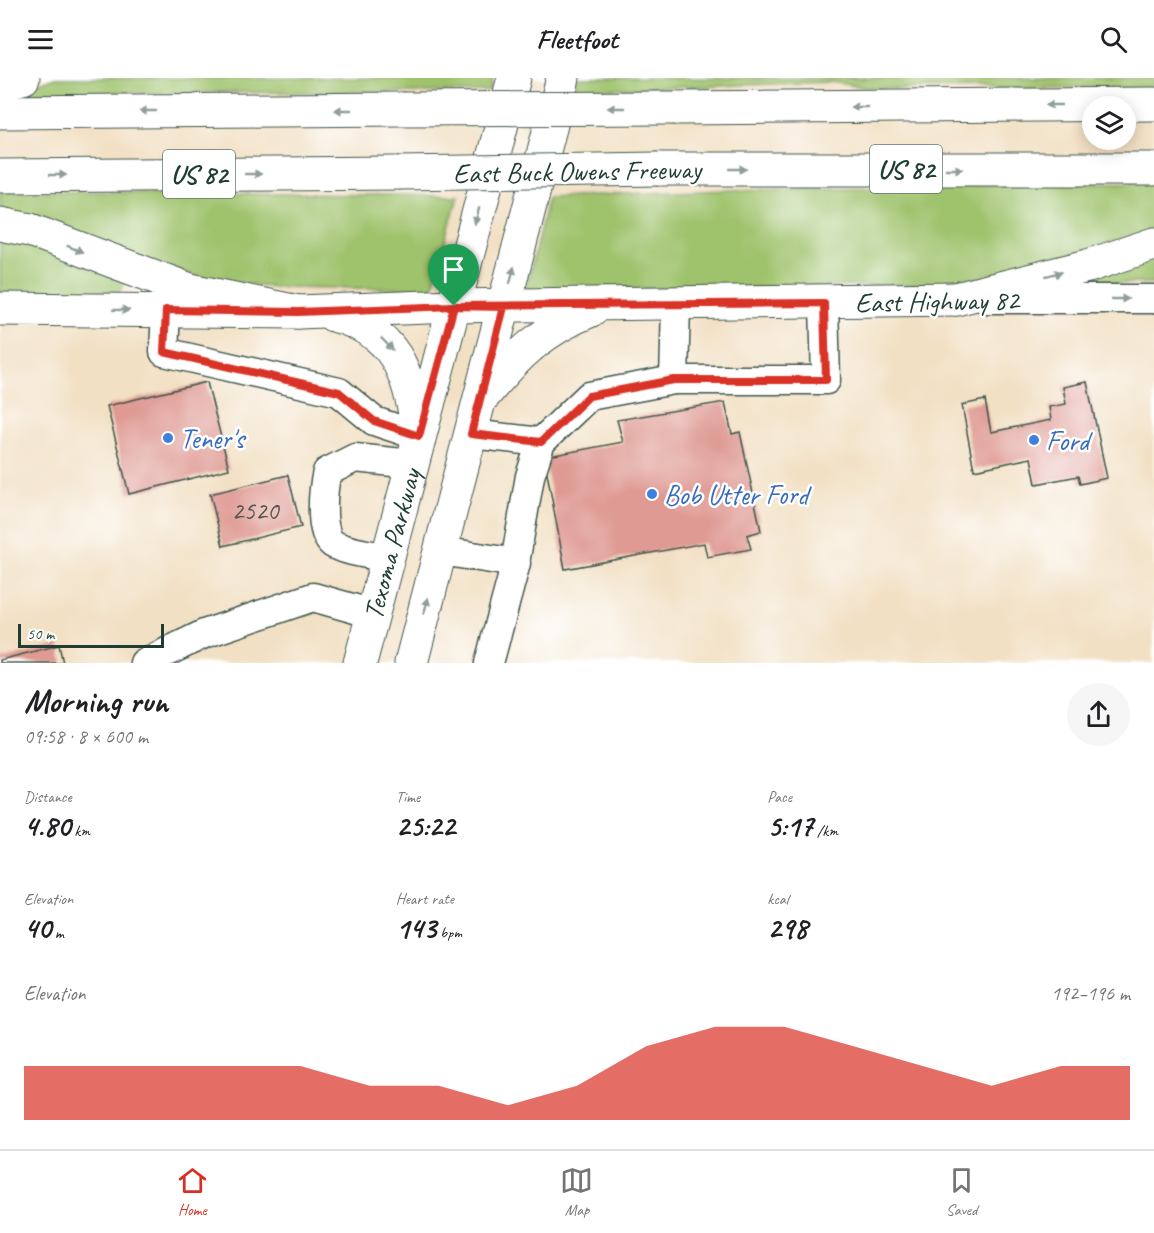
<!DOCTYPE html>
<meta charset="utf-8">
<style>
:root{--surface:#fff;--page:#f6f6f6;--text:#202124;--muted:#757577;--line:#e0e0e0;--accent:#d93025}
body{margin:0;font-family:Caveat,sans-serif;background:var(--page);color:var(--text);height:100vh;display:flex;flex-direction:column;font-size:22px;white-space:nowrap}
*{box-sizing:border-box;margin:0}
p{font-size:20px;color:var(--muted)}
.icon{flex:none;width:33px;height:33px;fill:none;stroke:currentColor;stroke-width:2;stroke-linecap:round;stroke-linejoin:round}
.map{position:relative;height:585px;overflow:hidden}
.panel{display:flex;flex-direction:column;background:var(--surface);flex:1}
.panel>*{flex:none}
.tools{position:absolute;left:1082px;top:18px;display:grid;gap:12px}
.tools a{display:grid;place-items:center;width:54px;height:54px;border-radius:50%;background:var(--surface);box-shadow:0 3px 15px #0003;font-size:30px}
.scale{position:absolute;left:18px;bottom:15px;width:146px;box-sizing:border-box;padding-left:6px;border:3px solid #1f3d34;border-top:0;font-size:16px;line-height:21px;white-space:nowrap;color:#1f3d34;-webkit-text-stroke:4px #fff;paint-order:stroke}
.pin{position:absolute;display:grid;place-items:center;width:51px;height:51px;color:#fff;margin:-62px -26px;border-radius:50% 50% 50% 0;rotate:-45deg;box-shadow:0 0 6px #0007}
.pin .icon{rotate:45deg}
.round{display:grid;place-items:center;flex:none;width:63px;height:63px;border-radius:32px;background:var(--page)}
.summary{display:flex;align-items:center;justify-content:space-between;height:102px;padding:0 24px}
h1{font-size:33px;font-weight:700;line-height:45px}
.figures{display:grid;grid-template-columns:repeat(3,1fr);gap:9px;height:102px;padding:6px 24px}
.figures div{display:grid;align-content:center}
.figures b{font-size:30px;font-weight:700}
.figures small{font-size:16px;font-weight:400}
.figures p{font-size:16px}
.chart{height:168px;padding:12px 24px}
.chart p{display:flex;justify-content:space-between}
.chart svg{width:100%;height:108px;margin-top:6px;fill:var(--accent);opacity:.7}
header{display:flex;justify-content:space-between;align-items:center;height:78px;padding:0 24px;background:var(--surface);font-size:27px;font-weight:700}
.menu{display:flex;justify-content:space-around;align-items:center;height:84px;border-top:2px solid var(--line);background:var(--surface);font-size:16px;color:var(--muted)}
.menu a{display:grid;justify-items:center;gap:3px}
.menu .selected{color:var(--accent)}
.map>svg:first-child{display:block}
</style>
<header><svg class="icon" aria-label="menu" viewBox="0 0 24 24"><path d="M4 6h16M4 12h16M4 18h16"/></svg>Fleetfoot<svg class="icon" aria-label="search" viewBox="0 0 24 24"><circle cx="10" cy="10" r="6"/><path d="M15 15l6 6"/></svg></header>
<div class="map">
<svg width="1154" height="585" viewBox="0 0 1154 585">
<rect width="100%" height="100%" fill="#fff"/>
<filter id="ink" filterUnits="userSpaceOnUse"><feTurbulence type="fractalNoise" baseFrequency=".0167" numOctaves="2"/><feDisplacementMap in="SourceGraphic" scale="12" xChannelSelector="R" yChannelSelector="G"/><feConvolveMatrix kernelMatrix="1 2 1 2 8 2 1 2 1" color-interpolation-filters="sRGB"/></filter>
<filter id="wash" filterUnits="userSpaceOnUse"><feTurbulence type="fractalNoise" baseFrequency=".008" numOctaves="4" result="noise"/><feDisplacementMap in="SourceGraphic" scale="24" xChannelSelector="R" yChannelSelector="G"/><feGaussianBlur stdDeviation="1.35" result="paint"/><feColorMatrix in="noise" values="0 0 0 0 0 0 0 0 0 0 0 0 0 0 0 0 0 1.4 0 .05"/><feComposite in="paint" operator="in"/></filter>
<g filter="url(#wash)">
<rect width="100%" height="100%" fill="#f2e0c4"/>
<g fill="#9fc26c" stroke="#5f8050" stroke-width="1.5">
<polygon points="55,0 493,0 490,14 9,15"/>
<polygon points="578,0 1154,0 1154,9 878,11 831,4 574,13"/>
<polygon points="1154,104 1154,153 968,203 935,207 526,212 548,119 728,112"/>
<polygon points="0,113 458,118 432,211 273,209 201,200 0,132"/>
<polygon points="0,153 125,205 120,214 114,215 0,215"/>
<polygon points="1154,173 1154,205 1070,206"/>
</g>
<g id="blocks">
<g fill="#df9a93">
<polygon points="207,304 229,391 129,416 107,328"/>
<polygon points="1087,304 1107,400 1080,406 1078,398 1036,406 1031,380 974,392 962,327 985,322 991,354 1051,342 1049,329 1066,326 1063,309"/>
<polygon points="725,324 732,356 740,354 761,453 747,457 751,471 707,479 704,465 565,491 544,379 623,364 617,342"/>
<polygon points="288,397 301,449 223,468 210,416"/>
<polygon points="59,567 63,585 0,585 0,582"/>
</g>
</g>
</g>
<g filter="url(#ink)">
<use href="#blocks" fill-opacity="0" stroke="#3f554a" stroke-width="1.5"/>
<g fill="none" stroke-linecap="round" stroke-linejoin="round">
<defs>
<g id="minor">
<polyline points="986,221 1154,221"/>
<polyline points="166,232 164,274 339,314 374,343 419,358"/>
<polyline points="674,302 676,227"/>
<polyline points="471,356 541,364"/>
<polyline points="441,473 516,485 489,585"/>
<path d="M 388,480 C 374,477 344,473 333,466 C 318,455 323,410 327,394 L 355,380 L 412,386"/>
<polyline points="515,485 530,398 541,364 589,318 674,302 826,302 824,225"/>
<polyline points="144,585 204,556 313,519 373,536"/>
</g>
<g id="major">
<polyline points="0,231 298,234 454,228 956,221"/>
<path d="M 333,237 C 396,253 408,293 418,352"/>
<path d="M 485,316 C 518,276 543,252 591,232"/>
<path id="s1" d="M 360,585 L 514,0"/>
<polyline points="411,585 563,0"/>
</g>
<g id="highway">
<polyline points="0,5 23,0"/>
<polyline points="675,30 1154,26"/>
<polyline points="0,34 402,31"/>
<polyline points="658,91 1154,91"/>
<polyline points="0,98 398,95"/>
<polyline points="0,146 30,152 190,212 298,234"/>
<polyline points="956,221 1088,188 1154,166"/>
</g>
</defs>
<use href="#minor" stroke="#3f554a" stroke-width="31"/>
<use href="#major" stroke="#3f554a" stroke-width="35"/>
<use href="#highway" stroke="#3f554a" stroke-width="35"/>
<use href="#minor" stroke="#fff" stroke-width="28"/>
<use href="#major" stroke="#fff" stroke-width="33"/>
<use href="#highway" stroke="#fff" stroke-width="33"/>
<defs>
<g id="highway-bridge">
<polyline points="402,31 675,30"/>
<polyline points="398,95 658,91"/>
</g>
</defs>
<use href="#highway-bridge" stroke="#3f554a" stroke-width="35" stroke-linecap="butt"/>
<use href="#highway-bridge" stroke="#fff" stroke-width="33"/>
</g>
<defs><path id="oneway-solid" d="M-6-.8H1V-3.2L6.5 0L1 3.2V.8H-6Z" transform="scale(1.5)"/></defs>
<g fill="#8f9e9a">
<use href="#oneway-solid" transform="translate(1054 27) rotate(180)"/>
<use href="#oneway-solid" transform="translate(859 29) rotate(180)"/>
<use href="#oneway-solid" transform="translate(616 30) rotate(180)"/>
<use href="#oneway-solid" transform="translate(343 32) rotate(180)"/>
<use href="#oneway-solid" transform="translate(148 33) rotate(180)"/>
<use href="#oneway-solid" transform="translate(738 91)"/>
<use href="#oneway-solid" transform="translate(954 91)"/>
<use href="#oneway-solid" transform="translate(253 96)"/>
<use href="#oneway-solid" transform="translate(58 97)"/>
<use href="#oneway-solid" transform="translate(477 138) rotate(105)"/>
<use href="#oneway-solid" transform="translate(75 171) rotate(22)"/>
<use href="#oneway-solid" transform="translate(1054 196) rotate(-14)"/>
<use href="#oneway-solid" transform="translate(512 197) rotate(-76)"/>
<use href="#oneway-solid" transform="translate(1120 221)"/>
<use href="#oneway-solid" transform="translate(121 232) rotate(1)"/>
<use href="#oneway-solid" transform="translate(387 266) rotate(46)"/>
<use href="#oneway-solid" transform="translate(426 528) rotate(-75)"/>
</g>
</g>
<g fill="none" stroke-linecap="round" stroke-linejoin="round" filter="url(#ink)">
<defs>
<polyline id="route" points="454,228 298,234 166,232 164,274 339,314 374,343 419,358 454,228 824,225 826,302 674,302 589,318 541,364 471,356 504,229 454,228"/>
</defs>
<use href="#route" stroke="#fff" stroke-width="12"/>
<use href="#route" stroke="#d93025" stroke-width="8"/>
</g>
<g fill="#3f7fe0" stroke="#fff" stroke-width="2">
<circle cx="168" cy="360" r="6"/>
<circle cx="1034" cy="362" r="6"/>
<circle cx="652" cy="416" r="6"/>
</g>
<g text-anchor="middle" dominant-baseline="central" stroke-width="5" stroke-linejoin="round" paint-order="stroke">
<g font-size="26" fill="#4f544c">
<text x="255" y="432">2520</text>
</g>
<g fill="#fff" stroke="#627771" stroke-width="1.5">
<rect x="870" y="67" width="72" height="48" rx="4.5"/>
<rect x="163" y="72" width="72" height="48" rx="4.5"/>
</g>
<g font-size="27" font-weight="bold" fill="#1f3d34">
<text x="906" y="91">US 82</text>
<text x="199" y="96">US 82</text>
</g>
<g font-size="28" fill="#1f3d34" stroke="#fff">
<text transform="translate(577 93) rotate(-1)">East Buck Owens Freeway</text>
<text transform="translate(937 223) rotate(-1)">East Highway 82</text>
<text stroke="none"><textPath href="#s1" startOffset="123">Texoma Parkway</textPath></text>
</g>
<g font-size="28" fill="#366cbe" stroke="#fff" text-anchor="start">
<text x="180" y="360">Tener's</text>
<text x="1046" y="362">Ford</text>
<text x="664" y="416">Bob Utter Ford</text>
</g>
</g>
</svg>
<div class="tools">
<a><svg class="icon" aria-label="layers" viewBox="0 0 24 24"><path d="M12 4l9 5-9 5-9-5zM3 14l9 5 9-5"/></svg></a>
</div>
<div class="scale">50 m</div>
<div class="pin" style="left:454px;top:228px;background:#1e9e55"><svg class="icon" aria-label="arrive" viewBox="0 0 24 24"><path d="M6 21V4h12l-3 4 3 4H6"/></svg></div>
</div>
<section class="panel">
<div class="summary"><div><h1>Morning run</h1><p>09:58 · 8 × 600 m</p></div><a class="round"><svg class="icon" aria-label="share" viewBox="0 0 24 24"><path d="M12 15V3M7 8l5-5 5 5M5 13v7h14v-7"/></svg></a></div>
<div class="figures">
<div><p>Distance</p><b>4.80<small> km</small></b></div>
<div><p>Time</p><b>25:22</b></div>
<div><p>Pace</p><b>5:17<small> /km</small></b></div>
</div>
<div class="figures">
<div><p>Elevation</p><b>40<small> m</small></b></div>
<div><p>Heart rate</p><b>143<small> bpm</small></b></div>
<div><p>kcal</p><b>298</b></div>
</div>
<div class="chart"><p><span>Elevation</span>192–196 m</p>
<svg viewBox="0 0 160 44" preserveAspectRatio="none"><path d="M0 44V22L10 22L20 22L30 22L40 22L50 30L60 30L70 38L80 30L90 14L100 6L110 6L120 14L130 22L140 30L150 22L160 22V44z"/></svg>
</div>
</section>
<nav class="menu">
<a class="selected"><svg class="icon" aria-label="home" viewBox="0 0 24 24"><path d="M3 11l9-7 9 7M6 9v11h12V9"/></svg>Home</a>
<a><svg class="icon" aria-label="map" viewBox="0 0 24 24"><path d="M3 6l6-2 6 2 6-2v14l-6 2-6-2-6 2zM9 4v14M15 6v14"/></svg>Map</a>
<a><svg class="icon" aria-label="saved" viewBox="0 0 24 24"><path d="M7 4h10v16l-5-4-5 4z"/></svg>Saved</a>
</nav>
